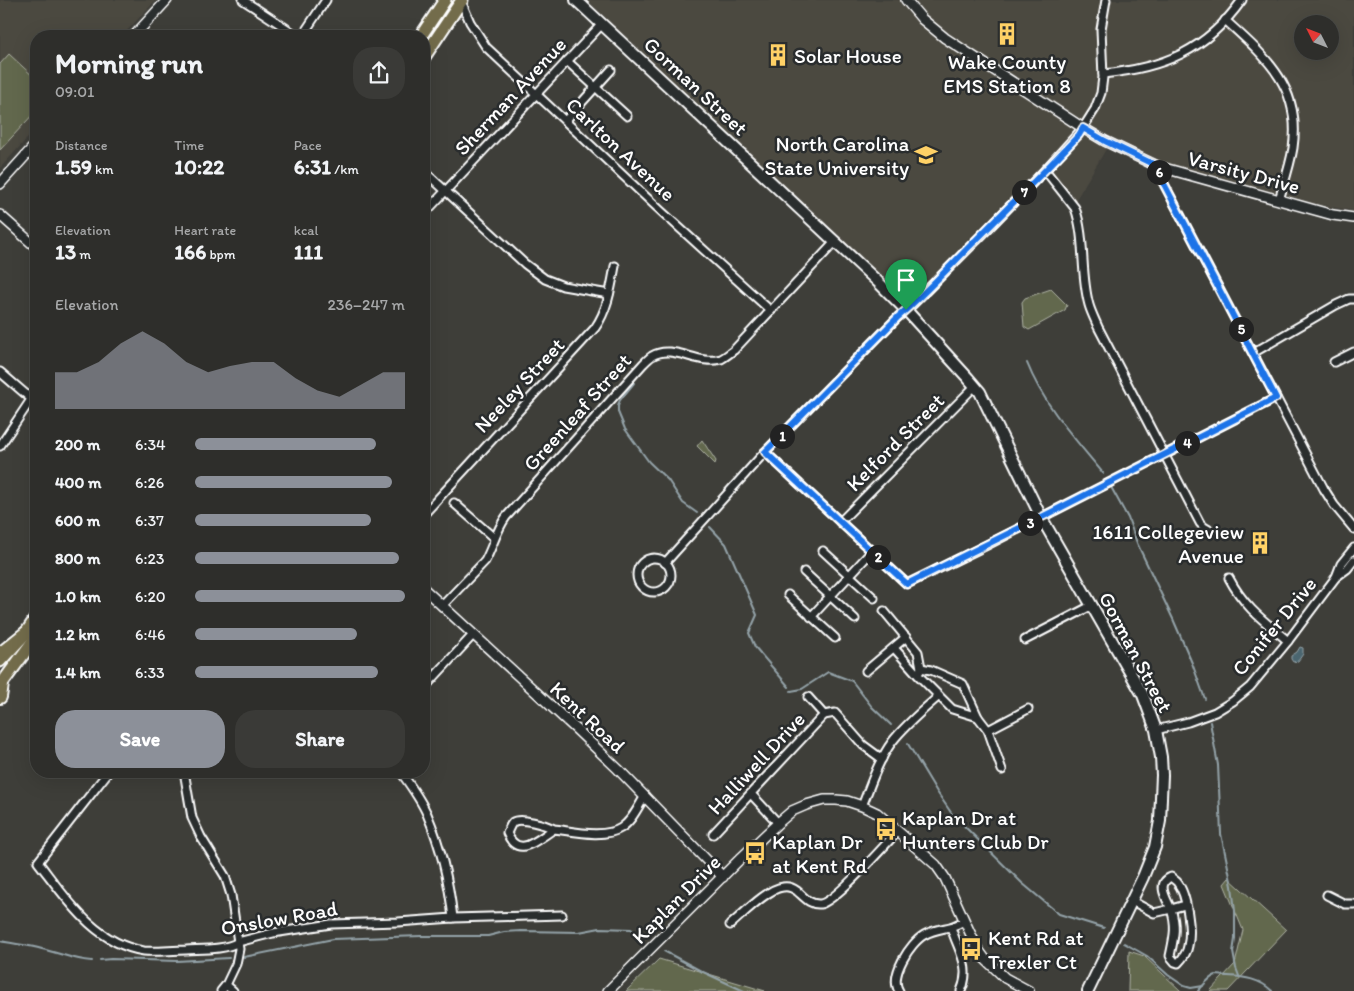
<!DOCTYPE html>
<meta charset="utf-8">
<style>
:root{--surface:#2e2e2b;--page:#3a3a37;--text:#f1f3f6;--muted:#a7a8a9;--line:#494a47;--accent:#8c9099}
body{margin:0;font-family:Itim,sans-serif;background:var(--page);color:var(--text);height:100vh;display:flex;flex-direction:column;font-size:19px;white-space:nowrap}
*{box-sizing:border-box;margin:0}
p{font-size:16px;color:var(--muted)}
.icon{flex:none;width:28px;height:28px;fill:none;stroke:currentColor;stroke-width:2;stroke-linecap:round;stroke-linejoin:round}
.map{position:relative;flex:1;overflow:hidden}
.side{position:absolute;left:30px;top:30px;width:400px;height:748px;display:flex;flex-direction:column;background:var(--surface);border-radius:20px;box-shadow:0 5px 20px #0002,0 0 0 1px var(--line)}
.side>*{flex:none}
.needle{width:32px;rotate:312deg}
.buttons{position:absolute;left:1294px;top:15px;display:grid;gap:10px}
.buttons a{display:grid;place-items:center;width:45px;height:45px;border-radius:50%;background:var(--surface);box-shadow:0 5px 20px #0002,0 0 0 1px var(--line);font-size:25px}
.pin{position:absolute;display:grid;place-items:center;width:42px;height:42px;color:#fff;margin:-51px -21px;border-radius:50% 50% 50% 0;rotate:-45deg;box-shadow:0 0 5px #0007}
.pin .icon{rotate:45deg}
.km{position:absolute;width:25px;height:25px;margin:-12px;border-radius:50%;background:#222;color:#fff;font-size:14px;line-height:25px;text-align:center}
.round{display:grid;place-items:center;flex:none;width:52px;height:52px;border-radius:20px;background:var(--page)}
.head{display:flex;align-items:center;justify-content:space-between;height:85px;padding:0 25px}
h1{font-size:28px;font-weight:800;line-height:38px}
.figures{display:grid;grid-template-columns:repeat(3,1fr);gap:8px;height:85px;padding:5px 25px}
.figures div{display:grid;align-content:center}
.figures b{font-size:21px;font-weight:800}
.figures small{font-size:14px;font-weight:400}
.figures p{font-size:14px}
.chart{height:140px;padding:10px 25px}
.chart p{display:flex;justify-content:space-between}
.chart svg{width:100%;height:90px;margin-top:5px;fill:var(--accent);opacity:.7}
.primary-button{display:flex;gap:10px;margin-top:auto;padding:10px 25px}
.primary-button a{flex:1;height:58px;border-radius:20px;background:var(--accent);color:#fff;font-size:20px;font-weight:800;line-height:58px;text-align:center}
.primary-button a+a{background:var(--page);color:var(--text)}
ul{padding:0 25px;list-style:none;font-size:16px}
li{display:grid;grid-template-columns:80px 60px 1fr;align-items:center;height:38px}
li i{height:12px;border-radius:6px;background:var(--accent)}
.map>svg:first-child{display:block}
</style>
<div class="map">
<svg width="1354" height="991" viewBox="0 0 1354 991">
<rect width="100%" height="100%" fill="#3e3e39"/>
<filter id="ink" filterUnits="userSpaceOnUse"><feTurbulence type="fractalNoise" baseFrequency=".02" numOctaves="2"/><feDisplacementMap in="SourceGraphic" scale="10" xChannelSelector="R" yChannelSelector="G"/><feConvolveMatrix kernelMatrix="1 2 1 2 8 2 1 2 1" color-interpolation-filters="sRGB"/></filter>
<g filter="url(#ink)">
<g fill="#4c4941" fill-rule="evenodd">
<polygon points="0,0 156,0 122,36 36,36 36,129 0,168"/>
<path d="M 587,0 L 1354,0 L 1354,211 L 1320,205 L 1273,193 L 1243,187 L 1166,164 L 1127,147 L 1112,139 L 1075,201 L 1045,166 L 908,305 ZM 1302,24 L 1330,24 L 1330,51 L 1302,51 Z"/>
</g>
<g fill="#62684e" stroke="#b0b4a6">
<polygon points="9,54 36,79 36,111 0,150 0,64"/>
<polygon points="1051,289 1067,305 1065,310 1029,330 1024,327 1022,302 1025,298"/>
<polygon points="702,440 716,461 715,464 697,446"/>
<polygon points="1229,878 1286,930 1228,991 1210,991 1235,964 1243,930 1224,884"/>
<polygon points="1129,951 1144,956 1181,991 1128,991"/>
<polygon points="659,959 765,991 626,991"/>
</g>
<polygon fill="#4c6670" stroke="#94a3a9" points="1300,647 1303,648 1303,654 1298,661 1293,662 1291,659 1291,656 1297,652"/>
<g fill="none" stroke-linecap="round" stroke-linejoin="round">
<g stroke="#94a3a9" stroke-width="2">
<path d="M 1027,363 C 1043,404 1075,439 1103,473"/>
<polyline points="634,383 620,400 618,405 618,412 625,429 649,462 668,480 683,503 697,513"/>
<polyline points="1111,487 1128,518 1137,543 1173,619 1192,663 1205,699"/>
<polyline points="710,527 726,544 757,615 749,633 755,647 789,687"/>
<polyline points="791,691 802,689 828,672 852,681 872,707 891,725"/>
<polyline points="1210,722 1218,765 1221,834 1232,886 1235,911 1235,939 1233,952 1236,968 1239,976"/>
<polyline points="908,744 937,792 952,814 1022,883 1059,914 1104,928"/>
<path d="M 0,941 C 14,944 29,945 42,949 C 59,953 74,960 92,961"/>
<polyline points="1124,943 1147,956 1168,975 1184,986 1191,988 1203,986"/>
<polyline points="664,951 701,971 744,991"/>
<polyline points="244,957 333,939 421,936 488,936 504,932 521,931 579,932 600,928 631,929 643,937"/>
<polyline points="100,960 111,959 177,961 229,958"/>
<path d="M 1198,991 C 1203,986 1209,977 1216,975 C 1219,975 1225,976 1228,976 C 1245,977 1260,979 1272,991"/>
</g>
<defs>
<g id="minor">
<polyline points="243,0 298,36"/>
<polyline points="461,1 470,22 486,47 661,211 771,311"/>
<path d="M 1225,20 C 1266,57 1302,87 1293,148 C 1290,166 1284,183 1279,200"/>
<polyline points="302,36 326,0"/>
<polyline points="567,61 627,116"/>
<path d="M 1103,74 C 1163,68 1206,51 1242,0"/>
<polyline points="565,121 611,70"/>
<polyline points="1157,166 1163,182 1324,489 1334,505 1354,529"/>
<path d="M 1045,170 L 1075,208 C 1086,239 1080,273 1089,305 C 1091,312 1095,320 1098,327 L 1200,523 L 1204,527 L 1211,531"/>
<polyline points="424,171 525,264 545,279 563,286 609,294"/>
<polyline points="424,214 602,24"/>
<polyline points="1253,353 1336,305 1349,299 1354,299"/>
<polyline points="1334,362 1354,352"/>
<polyline points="0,372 36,403"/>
<polyline points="0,446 36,392"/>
<polyline points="765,452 907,584 987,545 1276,398"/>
<polyline points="454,503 494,538"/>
<path d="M 424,514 L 595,328 C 608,309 611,288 615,266"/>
<polyline points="840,522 975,386"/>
<polyline points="823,551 874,598"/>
<circle cx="654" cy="575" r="17"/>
<polyline points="665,563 765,452 898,317 913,304 983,234 1045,170 1083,128 1095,109 1101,93 1103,77 1101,29 1106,0"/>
<polyline points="804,572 855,619"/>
<polyline points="1336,577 1347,569 1354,560"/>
<path d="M 1229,578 C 1244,607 1264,621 1288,641"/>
<polyline points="788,595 835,638"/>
<path d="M 442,606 L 485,561 C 493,546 496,531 506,517 L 643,364 C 646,361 649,358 652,356 C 673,343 698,366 721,359 C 725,357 730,353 734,350 L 835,242"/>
<polyline points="884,611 918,652 921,668 920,671"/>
<polyline points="811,617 872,551"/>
<polyline points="1025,640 1091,606"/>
<polyline points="894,648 918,675 952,709 978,717"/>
<polyline points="921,668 931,670 963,684 978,717 988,730 1002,770"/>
<polyline points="866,671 906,637"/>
<polyline points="424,688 473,635"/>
<polyline points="808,697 824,715 835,713 863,745 882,759"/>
<polyline points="988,730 1028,709"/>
<polyline points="1156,730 1188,722 1215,712 1233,701 1250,687 1288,641 1336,577 1341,564 1354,548"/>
<path d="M 109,771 L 38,862 C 66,898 95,944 144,951 C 157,952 172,950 186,950 C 200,949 226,950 238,942 L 273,933 L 331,924 L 398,922 L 453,918 L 562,915"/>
<polyline points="184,771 192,818 201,837 225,876 231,895 239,949 236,964 226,985 221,991"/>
<path d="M 400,771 C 410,785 420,798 427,814 C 441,847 449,882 453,918"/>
<polyline points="751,794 778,823"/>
<path d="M 862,806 C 871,784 878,761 892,742 C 905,725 923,710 939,696"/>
<path d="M 554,829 C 546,825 520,817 513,822 C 510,825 509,829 507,833 C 518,860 538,839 554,829 C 572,831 604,839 621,828 C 632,821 638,807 645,796"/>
<polyline points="713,834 824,715"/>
<polyline points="1327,895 1345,904 1354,904"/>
<path d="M 1132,901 L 1154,913 L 1171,909 C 1166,898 1156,883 1171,877 C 1172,878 1176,881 1177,882 C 1187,894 1192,931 1188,946 C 1187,953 1183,958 1178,963 L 1175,962 L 1170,956 C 1174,937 1177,927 1171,909 L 1185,905"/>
<path d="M 730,925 C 742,915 768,888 783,887 C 788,886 793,888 797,891 C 804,897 810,905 820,904 C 834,903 886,844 898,831"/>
<path d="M 951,927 C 958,951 972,966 961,991"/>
<polyline points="226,985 233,991"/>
<path d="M 899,991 C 889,976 910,943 924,935 C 932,930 941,929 950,927 C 955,926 960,923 964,921"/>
</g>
<g id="tertiary">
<polyline points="906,0 922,19 945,38 1083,128 1105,141 1157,166 1333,215 1354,218"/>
<polyline points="134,36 167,0"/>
<polyline points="0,184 36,144"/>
<polyline points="0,215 36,247"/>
<polyline points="424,589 576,729 618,769 723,877"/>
<polyline points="608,991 742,857 778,823 792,811 806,805 824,800 836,800 847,801 862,806 877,813 936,865 945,878 977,948 985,959 1005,978 1029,991"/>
</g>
<polyline id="secondary" points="576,0 877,281 906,310 968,378 980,392 1041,517 1143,695 1156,730 1161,757 1162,775 1160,821 1155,847 1143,877 1088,991"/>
<g id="primary">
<polyline points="421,36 445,0"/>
<polyline points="424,57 462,0"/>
<polyline points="0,661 26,633 36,618"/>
<polyline points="0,686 36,637"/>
</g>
<g id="motorway">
<polyline points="0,653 5,650 26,633"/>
<polyline points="0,697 2,684"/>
</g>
</defs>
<use href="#minor" stroke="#fff" stroke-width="11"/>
<use href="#tertiary" stroke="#fff" stroke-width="12"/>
<use href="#secondary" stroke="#fff" stroke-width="14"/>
<use href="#primary" stroke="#fff" stroke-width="15"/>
<use href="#motorway" stroke="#fff" stroke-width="16"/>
<use href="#minor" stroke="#2a2d2e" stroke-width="7"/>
<use href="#tertiary" stroke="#2a2d2e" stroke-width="9"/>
<use href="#secondary" stroke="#2a2d2e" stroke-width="10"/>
<use href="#primary" stroke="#736c4b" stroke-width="11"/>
<use href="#motorway" stroke="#736c4b" stroke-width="12"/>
</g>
</g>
<g fill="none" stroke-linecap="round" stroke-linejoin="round" filter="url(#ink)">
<defs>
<path id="route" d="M 1083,128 L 1105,141 L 1157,166 L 1163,182 L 1276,398 L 1048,514 L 907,584 L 765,452 L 898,317 C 922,296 944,273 966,250 C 1004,212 1042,174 1079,135 Z"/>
</defs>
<use href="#route" stroke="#fff" stroke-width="10"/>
<use href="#route" stroke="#1a73e8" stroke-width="6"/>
</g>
<defs>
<symbol id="building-bare" viewBox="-9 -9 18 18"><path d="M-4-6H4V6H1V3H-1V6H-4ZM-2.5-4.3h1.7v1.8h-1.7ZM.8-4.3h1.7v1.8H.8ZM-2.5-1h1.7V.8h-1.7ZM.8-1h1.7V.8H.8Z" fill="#ffd166" stroke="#2a2d2e" stroke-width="2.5" paint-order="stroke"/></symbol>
<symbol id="university-bare" viewBox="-9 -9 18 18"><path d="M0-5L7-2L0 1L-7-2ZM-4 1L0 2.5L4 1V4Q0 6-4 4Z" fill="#ffd166" stroke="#2a2d2e" stroke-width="2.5" paint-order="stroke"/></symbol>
<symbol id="bus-bare" viewBox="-9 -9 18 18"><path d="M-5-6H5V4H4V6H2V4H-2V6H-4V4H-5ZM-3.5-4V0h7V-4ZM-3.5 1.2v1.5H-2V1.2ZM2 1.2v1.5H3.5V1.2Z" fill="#ffd166" stroke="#2a2d2e" stroke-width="2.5" paint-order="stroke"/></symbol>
</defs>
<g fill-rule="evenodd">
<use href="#building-bare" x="991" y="18" width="32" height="32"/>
<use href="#building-bare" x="762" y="39" width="32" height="32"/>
<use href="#university-bare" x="910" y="139" width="32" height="32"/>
<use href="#building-bare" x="1244" y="527" width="32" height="32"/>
<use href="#bus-bare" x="870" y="813" width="32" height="32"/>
<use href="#bus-bare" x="739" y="837" width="32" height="32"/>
<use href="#bus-bare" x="955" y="933" width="32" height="32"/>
</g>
<g text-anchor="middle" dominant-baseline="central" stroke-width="5" stroke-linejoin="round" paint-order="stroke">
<g font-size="21" fill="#fff" stroke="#2a2d2e" text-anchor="start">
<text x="794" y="55">Solar House</text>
<text x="1007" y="61" text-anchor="middle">Wake County<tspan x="1007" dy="24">EMS Station 8</tspan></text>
<text x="909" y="143" text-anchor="end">North Carolina<tspan x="909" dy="24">State University</tspan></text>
<text x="1244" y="531" text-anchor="end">1611 Collegeview<tspan x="1244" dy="24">Avenue</tspan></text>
<text x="902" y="817">Kaplan Dr at<tspan x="902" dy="24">Hunters Club Dr</tspan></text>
<text x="772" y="841">Kaplan Dr<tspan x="772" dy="24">at Kent Rd</tspan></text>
<text x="988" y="937">Kent Rd at<tspan x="988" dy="24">Trexler Ct</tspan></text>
</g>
<g font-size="21" fill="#fff" stroke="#2a2d2e">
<text transform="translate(696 86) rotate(43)">Gorman Street</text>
<text transform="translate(510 96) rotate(-47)">Sherman Avenue</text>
<text transform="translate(621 149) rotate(43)">Carlton Avenue</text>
<text transform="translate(1244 172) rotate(15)">Varsity Drive</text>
<text transform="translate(519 385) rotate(-47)">Neeley Street</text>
<text transform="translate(577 412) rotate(-48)">Greenleaf Street</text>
<text transform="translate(895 442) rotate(-45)">Kelford Street</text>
<text transform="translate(1274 626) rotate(-51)">Conifer Drive</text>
<text transform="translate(1136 652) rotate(62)">Gorman Street</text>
<text transform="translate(588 717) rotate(43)">Kent Road</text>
<text transform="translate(756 763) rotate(-47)">Halliwell Drive</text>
<text transform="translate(676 899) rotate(-45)">Kaplan Drive</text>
<text transform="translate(279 918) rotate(-10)">Onslow Road</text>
</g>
</g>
</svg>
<div class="buttons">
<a><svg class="needle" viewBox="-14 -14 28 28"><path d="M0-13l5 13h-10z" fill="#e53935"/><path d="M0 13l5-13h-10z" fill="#a7a8a9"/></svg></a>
</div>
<div class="pin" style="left:906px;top:310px;background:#1e9e55"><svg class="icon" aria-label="arrive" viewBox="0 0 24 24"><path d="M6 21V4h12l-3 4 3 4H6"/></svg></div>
<b class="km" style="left:782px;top:436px">1</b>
<b class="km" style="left:878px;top:557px">2</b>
<b class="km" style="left:1030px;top:523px">3</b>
<b class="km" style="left:1187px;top:443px">4</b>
<b class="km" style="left:1241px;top:329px">5</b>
<b class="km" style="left:1159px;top:172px">6</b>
<b class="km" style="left:1024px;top:192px">7</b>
<section class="side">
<div class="head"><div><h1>Morning run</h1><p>09:01</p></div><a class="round"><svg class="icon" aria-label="share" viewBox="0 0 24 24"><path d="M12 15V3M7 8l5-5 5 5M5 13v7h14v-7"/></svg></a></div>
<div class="figures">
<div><p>Distance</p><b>1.59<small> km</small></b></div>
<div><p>Time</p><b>10:22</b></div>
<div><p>Pace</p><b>6:31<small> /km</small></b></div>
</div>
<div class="figures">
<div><p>Elevation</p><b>13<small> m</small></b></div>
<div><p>Heart rate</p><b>166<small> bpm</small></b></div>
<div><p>kcal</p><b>111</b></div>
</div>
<div class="chart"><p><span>Elevation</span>236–247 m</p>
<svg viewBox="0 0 160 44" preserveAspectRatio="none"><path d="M0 44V26L10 26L20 21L30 12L40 6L50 12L60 21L70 26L80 23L90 21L100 21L110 29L120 35L130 38L140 32L150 26L160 26V44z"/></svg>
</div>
<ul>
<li><b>200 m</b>6:34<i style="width:86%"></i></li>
<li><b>400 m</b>6:26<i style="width:94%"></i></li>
<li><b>600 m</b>6:37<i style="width:84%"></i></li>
<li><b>800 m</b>6:23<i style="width:97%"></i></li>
<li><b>1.0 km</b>6:20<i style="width:100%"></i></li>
<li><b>1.2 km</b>6:46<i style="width:77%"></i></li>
<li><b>1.4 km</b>6:33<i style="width:87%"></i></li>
</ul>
<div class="primary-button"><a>Save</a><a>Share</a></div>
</section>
</div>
